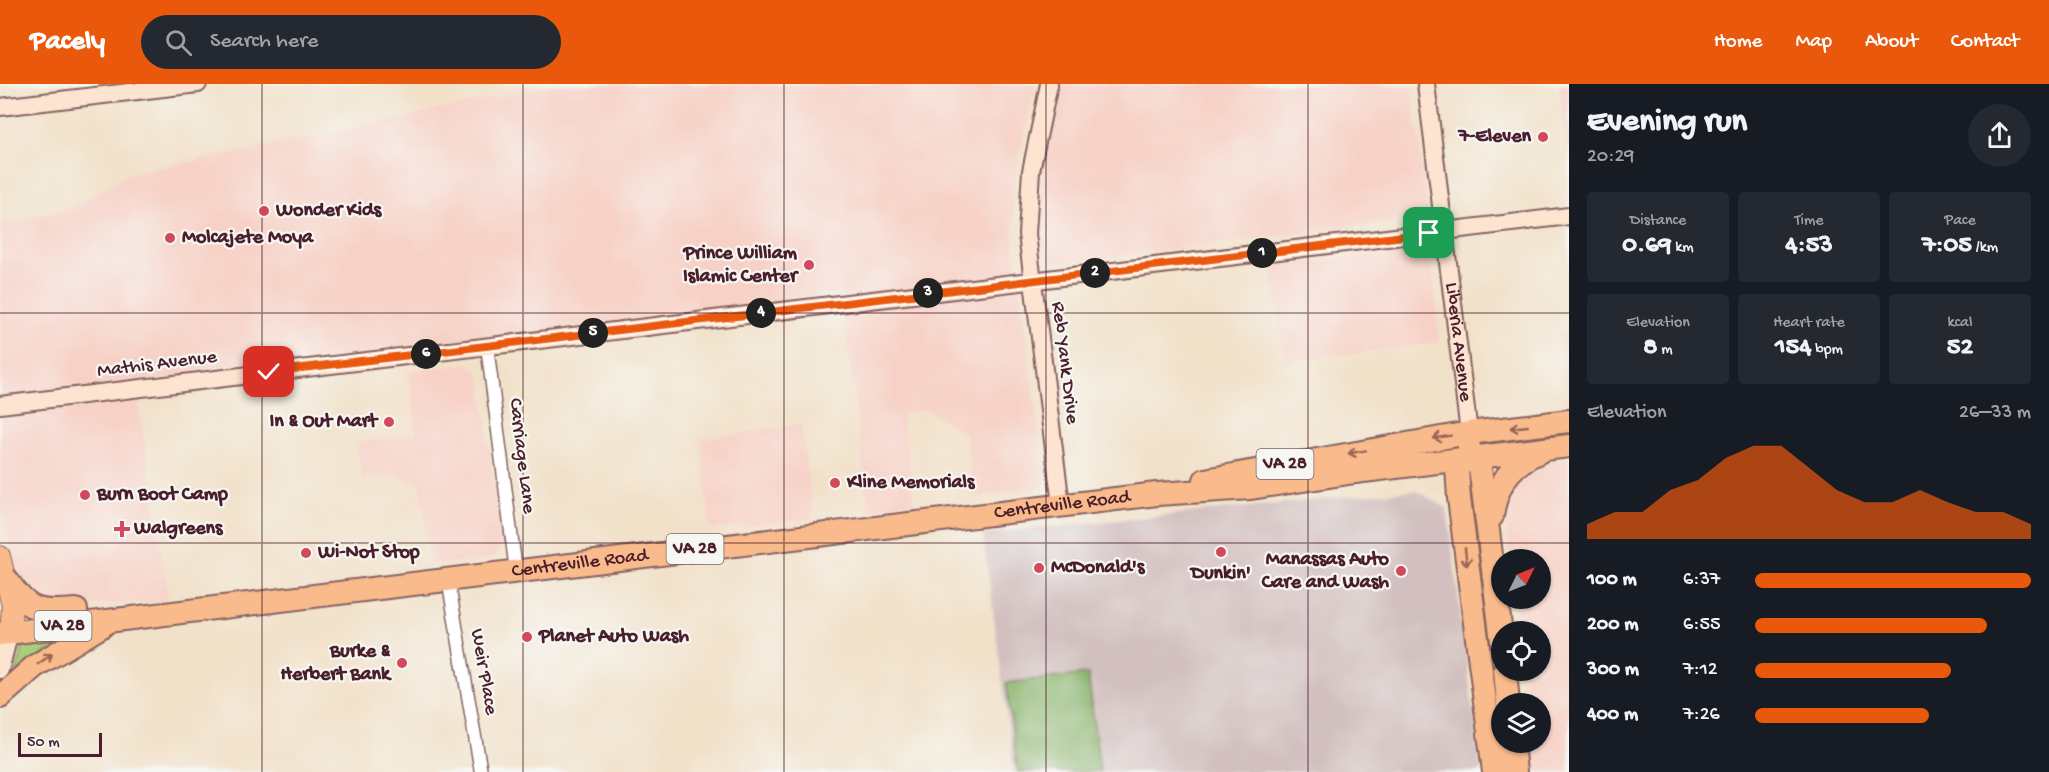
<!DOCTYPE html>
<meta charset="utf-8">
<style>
:root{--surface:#171b24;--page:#242831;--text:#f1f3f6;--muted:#9ea1a6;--accent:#ea580c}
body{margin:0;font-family:"Gochi Hand",sans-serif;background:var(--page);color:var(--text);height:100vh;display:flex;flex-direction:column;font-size:22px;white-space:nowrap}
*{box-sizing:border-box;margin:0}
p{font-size:20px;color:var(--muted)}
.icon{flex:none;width:33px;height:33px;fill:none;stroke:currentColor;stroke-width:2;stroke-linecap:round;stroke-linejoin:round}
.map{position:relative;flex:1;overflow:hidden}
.side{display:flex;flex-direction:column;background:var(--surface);width:480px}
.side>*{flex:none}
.needle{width:39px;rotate:47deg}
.buttons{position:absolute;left:1491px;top:465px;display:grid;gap:12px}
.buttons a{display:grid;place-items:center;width:60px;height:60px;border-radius:50%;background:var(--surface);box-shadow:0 2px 4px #0004;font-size:30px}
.scale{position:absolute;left:18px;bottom:15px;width:84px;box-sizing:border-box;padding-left:6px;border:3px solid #4a1f2b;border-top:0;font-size:16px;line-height:21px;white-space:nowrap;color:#4a1f2b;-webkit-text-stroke:4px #f6f6f2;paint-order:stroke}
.pin{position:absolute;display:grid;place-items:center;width:51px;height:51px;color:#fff;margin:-26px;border-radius:12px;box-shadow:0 3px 9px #0006}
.km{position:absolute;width:30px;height:30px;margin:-15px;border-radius:50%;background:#222;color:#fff;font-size:16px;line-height:30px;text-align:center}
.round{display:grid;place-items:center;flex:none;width:63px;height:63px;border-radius:32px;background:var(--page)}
.summary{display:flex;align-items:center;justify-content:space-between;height:102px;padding:0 18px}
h1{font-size:33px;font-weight:700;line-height:45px}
.figures{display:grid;grid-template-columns:repeat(3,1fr);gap:9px;height:102px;padding:6px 18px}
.figures div{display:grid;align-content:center;border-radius:6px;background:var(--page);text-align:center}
.figures b{font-size:26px;font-weight:700}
.figures small{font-size:16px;font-weight:400}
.figures p{font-size:16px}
.chart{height:168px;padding:12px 18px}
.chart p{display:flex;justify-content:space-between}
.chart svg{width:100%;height:108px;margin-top:6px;fill:var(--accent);opacity:.7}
ul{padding:0 18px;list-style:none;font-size:20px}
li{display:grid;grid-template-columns:96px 72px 1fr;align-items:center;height:45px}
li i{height:15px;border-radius:8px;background:var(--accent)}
header{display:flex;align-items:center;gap:36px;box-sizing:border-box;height:84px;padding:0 30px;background:var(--accent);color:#fff}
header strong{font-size:28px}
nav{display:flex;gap:33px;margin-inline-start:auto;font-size:21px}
.search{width:420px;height:54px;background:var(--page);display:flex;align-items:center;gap:15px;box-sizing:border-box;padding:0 21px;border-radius:33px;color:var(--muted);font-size:22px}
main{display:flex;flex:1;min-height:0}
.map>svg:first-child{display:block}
</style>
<header>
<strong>Pacely</strong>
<div class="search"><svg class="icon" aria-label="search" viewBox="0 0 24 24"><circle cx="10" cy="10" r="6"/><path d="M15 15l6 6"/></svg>Search here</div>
<nav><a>Home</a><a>Map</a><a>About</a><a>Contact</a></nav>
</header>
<main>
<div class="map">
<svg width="1569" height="688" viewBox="0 0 1569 688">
<rect width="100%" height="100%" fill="#f6f6f2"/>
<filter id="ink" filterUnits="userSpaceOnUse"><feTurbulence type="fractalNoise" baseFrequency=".0167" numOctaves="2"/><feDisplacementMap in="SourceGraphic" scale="12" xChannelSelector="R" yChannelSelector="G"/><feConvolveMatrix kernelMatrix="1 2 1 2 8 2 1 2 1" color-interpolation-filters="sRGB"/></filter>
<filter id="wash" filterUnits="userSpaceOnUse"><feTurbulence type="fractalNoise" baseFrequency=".008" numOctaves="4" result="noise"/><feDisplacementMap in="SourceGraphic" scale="24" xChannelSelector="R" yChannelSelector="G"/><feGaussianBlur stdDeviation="1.35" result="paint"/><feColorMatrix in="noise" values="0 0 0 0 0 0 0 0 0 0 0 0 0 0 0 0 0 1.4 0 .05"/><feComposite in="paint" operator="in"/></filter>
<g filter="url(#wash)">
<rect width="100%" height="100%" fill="#f2e1c9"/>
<g fill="#f7d1c6">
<polygon points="556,0 1036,0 1016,86 1013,150 1045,397 1043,403 973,414 965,348 924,325 902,329 915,422 869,427 841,208 191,292 0,312 0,141 74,124 127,90 381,39"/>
<polygon points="1062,0 1411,0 1428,125 1418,134 1099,175 1051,178 1044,170 1042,159 1041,108 1052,27"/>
<polygon points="1559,0 1569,0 1569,81"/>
<polygon points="1421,165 1428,168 1431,175 1440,259 1285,278 1271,179 1316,178"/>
<polygon points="1569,248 1569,319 1567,320 1558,249"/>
<polygon points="464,280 469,280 477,286 481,296 503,460 493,474 431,481 420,400 398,391 362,394 356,358 416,350 409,287"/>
<polygon points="138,317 168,507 165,517 54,523 27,506 21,495 0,421 0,333"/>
<polygon points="801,340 813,434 710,446 701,355"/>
<polygon points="1569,375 1569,688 1536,688 1532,659 1540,658 1540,620 1527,619 1523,587 1540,586 1540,548 1519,547 1515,515 1540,514 1540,476 1510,475 1503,418 1508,404 1535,379"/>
</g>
<polygon fill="#d2bfbf" points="1415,406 1447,424 1481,688 1014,688 983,450"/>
<polygon fill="#a8cf79" stroke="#797752" stroke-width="1.5" points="65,557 13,591 19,578 23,562"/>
<polygon fill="#86b269" stroke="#68684a" stroke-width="1.5" points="1088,590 1100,688 1018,688 1006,599"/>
</g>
<g filter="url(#ink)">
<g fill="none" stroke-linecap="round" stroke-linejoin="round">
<defs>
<g id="street">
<polyline points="487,262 516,487"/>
<polyline points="448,495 481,688"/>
</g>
<g id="secondary">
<polyline points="1049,0 1031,87 1027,150 1061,421"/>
<path id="s1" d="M 1426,0 L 1469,349"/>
<polyline points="0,23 198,0"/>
<polyline points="0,321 1569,132"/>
<polyline points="0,586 10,548"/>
</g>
<polyline id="primary" points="0,472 12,522 10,548"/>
<g id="highway">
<polyline points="1469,363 1469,373 1480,383 1502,558"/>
<polyline points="1469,373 1457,384 1459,414 1494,688"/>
<polyline points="1205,396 1469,349 1569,337"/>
<path d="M 1492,432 C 1496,402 1510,380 1539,368"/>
<path d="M 7,496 C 29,528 38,529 76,526"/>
<path id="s2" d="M 0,550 L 1157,410 L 1251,404 L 1355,388 L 1569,362"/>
<polyline points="1505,586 1508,620"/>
<polyline points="0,613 35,582 102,542"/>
<polyline points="1512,658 1515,688"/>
</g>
</defs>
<use href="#street" stroke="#856362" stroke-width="15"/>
<use href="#secondary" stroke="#856362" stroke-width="20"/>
<use href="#primary" stroke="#856362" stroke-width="22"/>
<use href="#highway" stroke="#856362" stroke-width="26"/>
<use href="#street" stroke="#fff" stroke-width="12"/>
<use href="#secondary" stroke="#fde4d1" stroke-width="16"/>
<use href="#primary" stroke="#fabb8c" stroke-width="20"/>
<use href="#highway" stroke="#fabb8c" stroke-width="22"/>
</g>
<defs><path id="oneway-shaft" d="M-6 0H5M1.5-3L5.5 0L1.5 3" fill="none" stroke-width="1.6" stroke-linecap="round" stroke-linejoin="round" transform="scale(1.5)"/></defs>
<g stroke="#996557">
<use href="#oneway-shaft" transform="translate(1519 343) rotate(174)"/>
<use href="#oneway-shaft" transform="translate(1442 353) rotate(171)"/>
<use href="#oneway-shaft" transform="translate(1357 368) rotate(170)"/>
<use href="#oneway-shaft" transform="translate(1466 473) rotate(83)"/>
<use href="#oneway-shaft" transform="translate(45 575) rotate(-35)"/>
</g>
</g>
<g fill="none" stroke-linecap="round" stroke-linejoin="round" filter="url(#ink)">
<defs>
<polyline id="route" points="269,288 1429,149"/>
</defs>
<use href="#route" stroke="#fff" stroke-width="12"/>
<use href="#route" stroke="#ea580c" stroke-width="8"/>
</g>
<path fill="none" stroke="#4a1f2b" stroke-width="1.5" stroke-opacity="0.55" d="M 262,0 L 262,688M 523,0 L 523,688M 784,0 L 784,688M 1046,0 L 1046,688M 1308,0 L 1308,688M 0,229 L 1569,229M 0,459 L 1569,459"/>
<g fill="#d1495b" stroke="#f6f6f2" stroke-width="2">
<circle cx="1543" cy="53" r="6"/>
<circle cx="264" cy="127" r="6"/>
<circle cx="170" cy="154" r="6"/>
<circle cx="809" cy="181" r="6"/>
<circle cx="389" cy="338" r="6"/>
<circle cx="835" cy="399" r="6"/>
<circle cx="85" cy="411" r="6"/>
<path d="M119 436h6v6h6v6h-6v6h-6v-6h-6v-6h6z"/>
<circle cx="1221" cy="468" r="6"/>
<circle cx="306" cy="469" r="6"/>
<circle cx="1039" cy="484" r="6"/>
<circle cx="1401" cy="487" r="6"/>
<circle cx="527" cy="553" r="6"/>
<circle cx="402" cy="579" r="6"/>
</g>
<g text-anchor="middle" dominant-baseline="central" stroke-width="4.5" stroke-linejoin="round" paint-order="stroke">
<g fill="#f6f6f2" stroke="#7e6067" stroke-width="1.5">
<rect x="1256.5" y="365" width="57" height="30" rx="4.5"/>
<rect x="666.5" y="450" width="57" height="30" rx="4.5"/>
<rect x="34.5" y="527" width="57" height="30" rx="4.5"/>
</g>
<g font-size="18" font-weight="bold" fill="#4a1f2b">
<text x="1285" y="380">VA 28</text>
<text x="695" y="465">VA 28</text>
<text x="63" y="542">VA 28</text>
</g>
<g font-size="20" font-weight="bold" fill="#4a1f2b" stroke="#f6f6f2" text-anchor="start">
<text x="1531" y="53" text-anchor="end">7-Eleven</text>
<text x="276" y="127">Wonder Kids</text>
<text x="182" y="154">Molcajete Moya</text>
<text x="797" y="170" text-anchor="end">Prince William<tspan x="797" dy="23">Islamic Center</tspan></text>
<text x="377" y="338" text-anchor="end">In &amp; Out Mart</text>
<text x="847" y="399">Kline Memorials</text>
<text x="97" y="411">Burn Boot Camp</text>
<text x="134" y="445">Walgreens</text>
<text x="318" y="469">Wi-Not Stop</text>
<text x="1389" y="476" text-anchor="end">Manassas Auto<tspan x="1389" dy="23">Care and Wash</tspan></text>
<text x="1051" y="484">McDonald's</text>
<text x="1221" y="490" text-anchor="middle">Dunkin'</text>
<text x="539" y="553">Planet Auto Wash</text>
<text x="390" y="568" text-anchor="end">Burke &amp;<tspan x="390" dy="23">Herbert Bank</tspan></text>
</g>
<g font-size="20" fill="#4a1f2b" stroke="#f6f6f2">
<text stroke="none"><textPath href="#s1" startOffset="260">Liberia Avenue</textPath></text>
<text transform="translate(1064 279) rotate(83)">Reb Yank Drive</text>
<text transform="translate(157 281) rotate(-7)">Mathis Avenue</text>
<text transform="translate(521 372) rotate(83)">Carriage Lane</text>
<text stroke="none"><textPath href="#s2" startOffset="1070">Centreville Road</textPath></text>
<text stroke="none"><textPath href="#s2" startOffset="584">Centreville Road</textPath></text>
<text transform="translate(483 588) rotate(80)">Weir Place</text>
</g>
</g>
</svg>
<div class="buttons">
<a><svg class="needle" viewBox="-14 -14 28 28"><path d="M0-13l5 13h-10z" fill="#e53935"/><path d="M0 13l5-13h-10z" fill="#9ea1a6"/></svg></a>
<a><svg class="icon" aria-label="locate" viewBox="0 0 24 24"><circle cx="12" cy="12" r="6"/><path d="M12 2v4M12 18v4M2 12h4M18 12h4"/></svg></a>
<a><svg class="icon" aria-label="layers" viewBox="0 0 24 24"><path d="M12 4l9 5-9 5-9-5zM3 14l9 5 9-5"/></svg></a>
</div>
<div class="scale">50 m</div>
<div class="pin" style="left:1429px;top:149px;background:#1e9e55"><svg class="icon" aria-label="arrive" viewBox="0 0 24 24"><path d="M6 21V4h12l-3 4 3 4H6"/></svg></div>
<div class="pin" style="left:269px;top:288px;background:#d93025"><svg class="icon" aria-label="check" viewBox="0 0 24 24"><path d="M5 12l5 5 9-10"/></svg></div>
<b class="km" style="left:1262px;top:169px">1</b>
<b class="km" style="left:1095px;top:189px">2</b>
<b class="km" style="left:928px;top:209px">3</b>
<b class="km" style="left:761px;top:229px">4</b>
<b class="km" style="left:593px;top:249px">5</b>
<b class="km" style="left:426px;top:270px">6</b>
</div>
<section class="side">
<div class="summary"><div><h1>Evening run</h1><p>20:29</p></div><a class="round"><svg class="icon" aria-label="share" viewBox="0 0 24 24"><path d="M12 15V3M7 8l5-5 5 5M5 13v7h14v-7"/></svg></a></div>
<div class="figures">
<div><p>Distance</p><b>0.69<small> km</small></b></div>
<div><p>Time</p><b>4:53</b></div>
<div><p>Pace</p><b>7:05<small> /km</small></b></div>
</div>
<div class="figures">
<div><p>Elevation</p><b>8<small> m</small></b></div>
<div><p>Heart rate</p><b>154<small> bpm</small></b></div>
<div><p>kcal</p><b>52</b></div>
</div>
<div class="chart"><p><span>Elevation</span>26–33 m</p>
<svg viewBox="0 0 160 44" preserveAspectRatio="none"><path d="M0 44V38L10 33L20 33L30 24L40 20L50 11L60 6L70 6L80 15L90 24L100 29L110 29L120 24L130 29L140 33L150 33L160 38V44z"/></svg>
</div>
<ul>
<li><b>100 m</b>6:37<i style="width:100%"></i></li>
<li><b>200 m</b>6:55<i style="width:84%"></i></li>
<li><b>300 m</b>7:12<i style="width:71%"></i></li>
<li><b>400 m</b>7:26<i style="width:63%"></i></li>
</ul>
</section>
</main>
